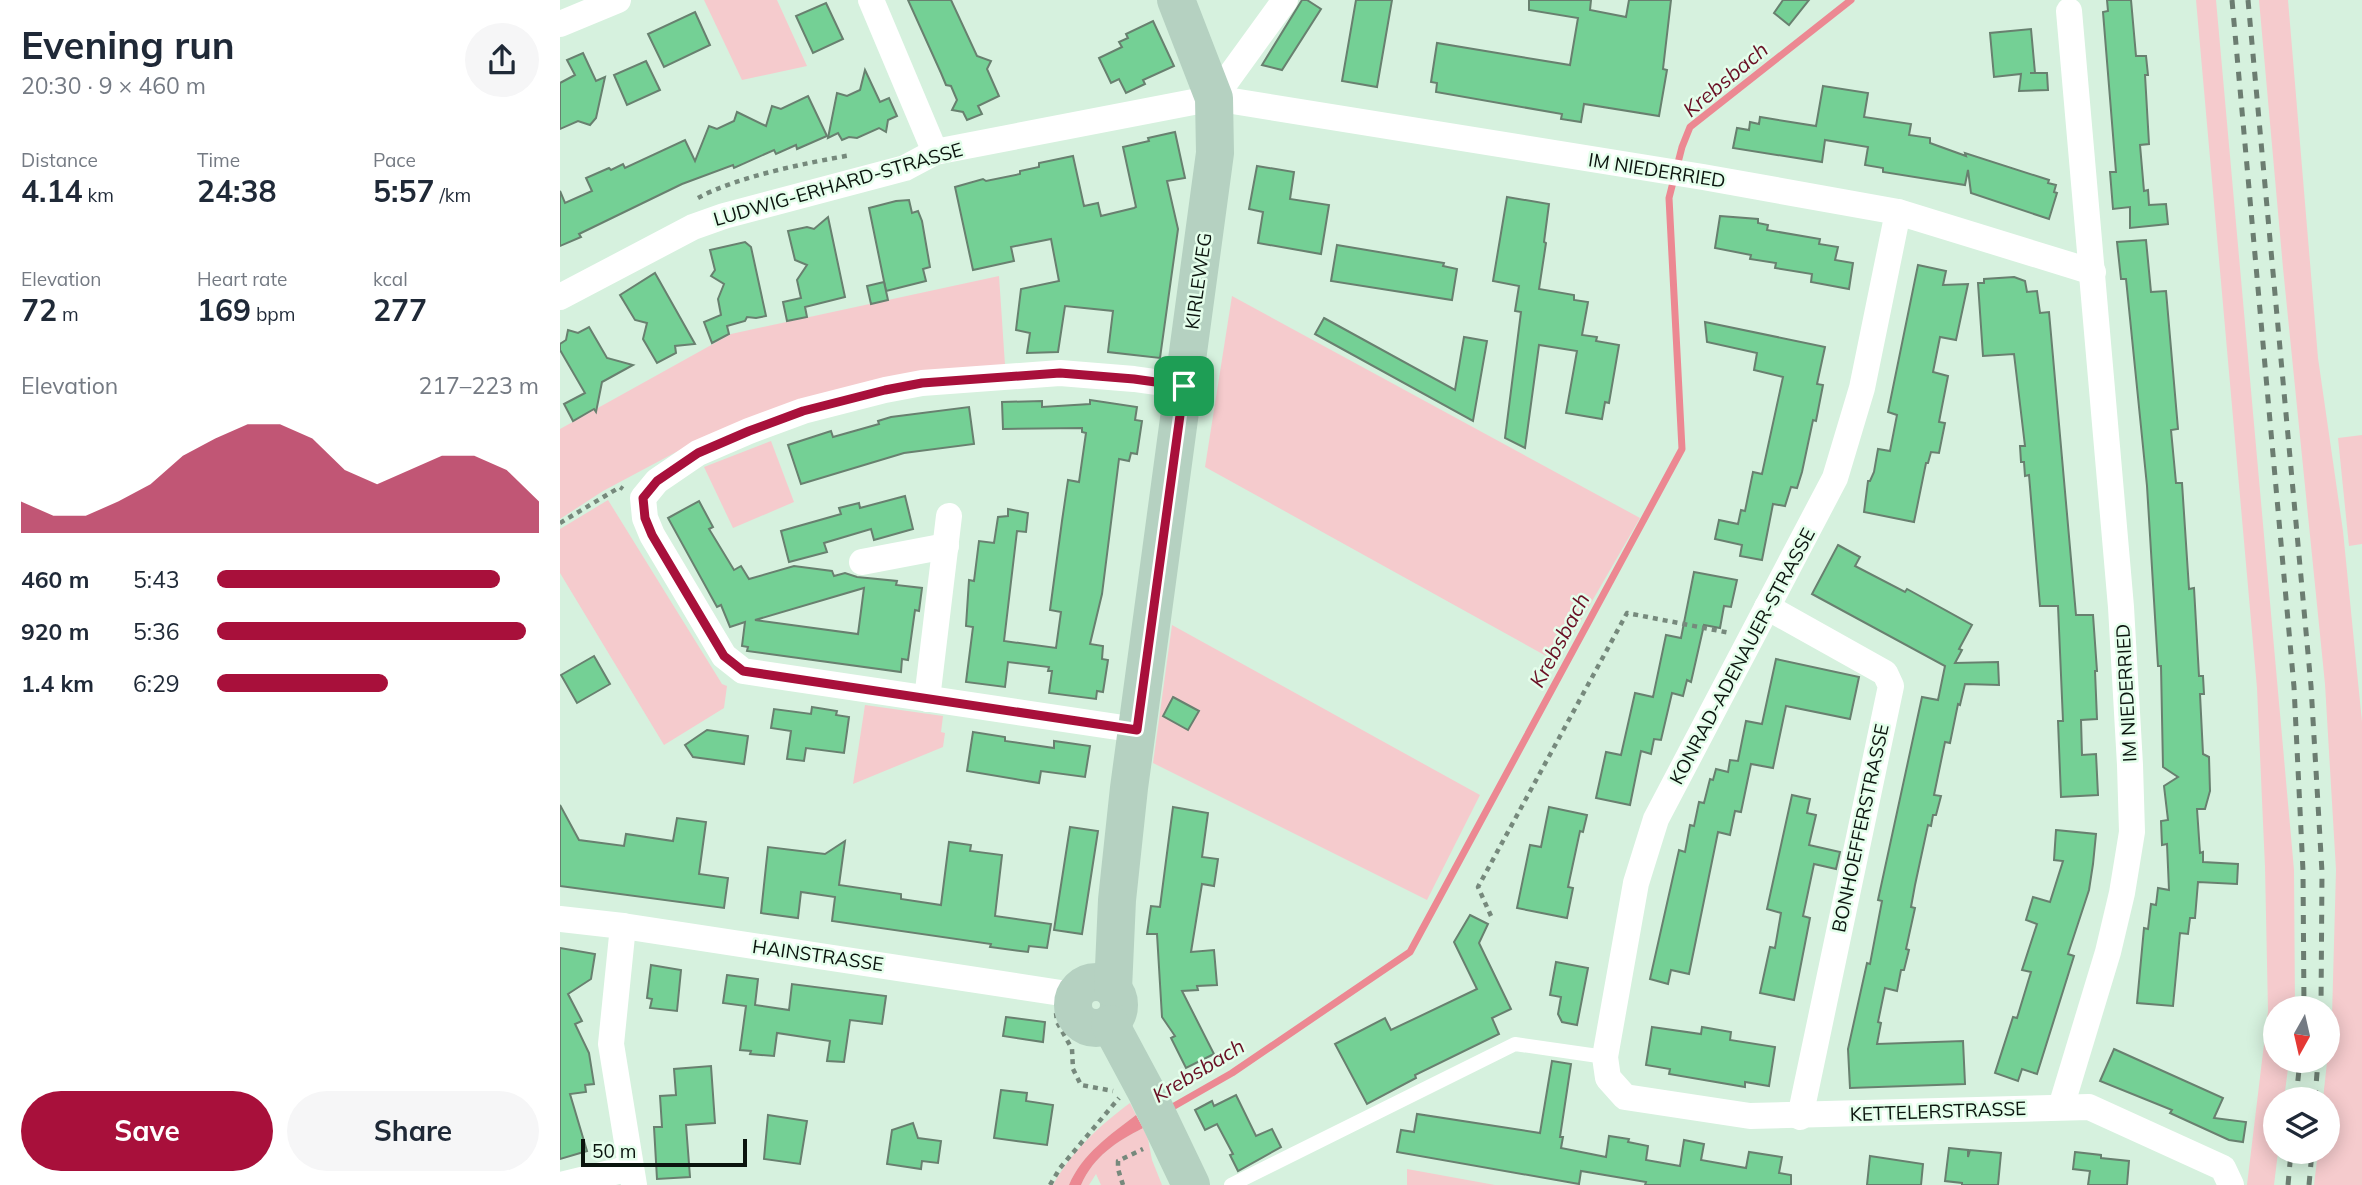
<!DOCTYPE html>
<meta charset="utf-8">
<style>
:root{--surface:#fff;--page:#f6f6f7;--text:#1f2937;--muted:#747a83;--accent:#a8103b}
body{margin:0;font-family:Mulish,sans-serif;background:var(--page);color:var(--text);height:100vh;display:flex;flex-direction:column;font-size:26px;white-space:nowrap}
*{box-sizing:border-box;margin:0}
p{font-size:23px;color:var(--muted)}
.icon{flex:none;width:38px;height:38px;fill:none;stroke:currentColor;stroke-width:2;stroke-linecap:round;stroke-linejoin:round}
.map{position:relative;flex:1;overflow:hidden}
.panel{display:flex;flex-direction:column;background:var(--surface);width:560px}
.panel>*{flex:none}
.needle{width:46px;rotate:188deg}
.fabs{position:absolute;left:1703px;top:996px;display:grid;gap:14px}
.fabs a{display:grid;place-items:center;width:77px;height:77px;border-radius:50%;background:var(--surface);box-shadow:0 4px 18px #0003;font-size:35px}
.scale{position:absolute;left:21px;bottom:18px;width:166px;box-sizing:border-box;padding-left:7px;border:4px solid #0b140e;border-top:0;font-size:19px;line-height:24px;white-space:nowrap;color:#0b140e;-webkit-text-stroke:5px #e4feeb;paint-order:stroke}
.pin{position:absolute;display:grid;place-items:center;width:60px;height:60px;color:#fff;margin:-30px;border-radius:14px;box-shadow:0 4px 10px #0006}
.round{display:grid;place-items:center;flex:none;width:74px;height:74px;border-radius:37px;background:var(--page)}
.head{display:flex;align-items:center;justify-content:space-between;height:119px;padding:0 21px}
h1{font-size:38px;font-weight:700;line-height:52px}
.stats{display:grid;grid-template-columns:repeat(3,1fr);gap:10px;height:119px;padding:7px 21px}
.stats div{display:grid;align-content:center}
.stats b{font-size:30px;font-weight:700}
.stats small{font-size:19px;font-weight:400}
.stats p{font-size:19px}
.chart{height:196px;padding:14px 21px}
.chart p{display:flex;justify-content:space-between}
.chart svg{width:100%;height:126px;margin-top:7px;fill:var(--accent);opacity:.7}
.button{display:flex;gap:14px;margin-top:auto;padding:14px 21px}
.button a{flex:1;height:80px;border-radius:42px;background:var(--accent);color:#fff;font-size:28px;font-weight:700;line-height:80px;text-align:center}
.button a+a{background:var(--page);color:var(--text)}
ul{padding:0 21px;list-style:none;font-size:23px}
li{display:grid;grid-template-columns:112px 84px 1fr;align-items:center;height:52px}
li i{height:18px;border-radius:9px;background:var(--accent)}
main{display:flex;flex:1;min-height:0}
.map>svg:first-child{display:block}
</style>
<main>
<section class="panel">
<div class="head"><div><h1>Evening run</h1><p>20:30 · 9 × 460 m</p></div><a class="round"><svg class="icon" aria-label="share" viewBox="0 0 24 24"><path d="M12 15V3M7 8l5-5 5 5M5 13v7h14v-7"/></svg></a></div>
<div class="stats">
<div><p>Distance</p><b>4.14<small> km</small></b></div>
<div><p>Time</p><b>24:38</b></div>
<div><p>Pace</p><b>5:57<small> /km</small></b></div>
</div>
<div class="stats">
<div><p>Elevation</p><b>72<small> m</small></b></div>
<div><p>Heart rate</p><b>169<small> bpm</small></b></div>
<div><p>kcal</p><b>277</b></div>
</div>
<div class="chart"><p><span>Elevation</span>217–223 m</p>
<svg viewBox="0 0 160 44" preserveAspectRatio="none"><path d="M0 44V33L10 38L20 38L30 33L40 27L50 17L60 11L70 6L80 6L90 11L100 22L110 27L120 22L130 17L140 17L150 22L160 33V44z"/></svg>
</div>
<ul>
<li><b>460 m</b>5:43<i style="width:88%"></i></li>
<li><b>920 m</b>5:36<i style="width:96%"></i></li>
<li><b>1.4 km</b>6:29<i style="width:53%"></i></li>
</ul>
<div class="button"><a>Save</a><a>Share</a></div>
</section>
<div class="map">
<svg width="1802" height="1185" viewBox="0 0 1802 1185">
<rect width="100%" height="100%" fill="#d6f1de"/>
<g fill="#f5cbcd">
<polygon points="144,0 217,0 247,66 182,80"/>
<polygon points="1636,0 1656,0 1734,870 1735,1008 1715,1008 1715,1060 1729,1061 1724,1099 1715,1099 1715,1152 1718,1152 1714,1185 1687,1185 1708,1011 1705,867 1697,688"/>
<polygon points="1699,0 1728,0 1758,358 1783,531 1802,722 1802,1185 1754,1185 1758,1152 1768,1152 1768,1099 1763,1099 1772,1016 1776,870 1765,684 1723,268"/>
<polygon points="439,276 445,365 133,443 43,491 0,519 0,429 171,334"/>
<polygon points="672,296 1080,518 997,662 645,467"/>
<polygon points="1802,435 1802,544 1789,546 1778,438"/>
<polygon points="211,441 234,502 173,528 144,467"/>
<polygon points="48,500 162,684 167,686 164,708 104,745 0,573 0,529"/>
<polygon points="612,625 920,795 867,900 593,763"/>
<polygon points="305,705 383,716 381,732 385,733 383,747 293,784"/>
<path d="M 570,1103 L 576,1115 C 550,1135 522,1154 509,1185 L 493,1185 C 512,1151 539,1126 570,1103 Z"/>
<path d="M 583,1128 L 588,1139 L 592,1160 L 602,1185 L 541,1185 L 536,1174 L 529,1185 L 521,1185 C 534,1156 556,1142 583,1128 Z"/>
<polygon points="847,1169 935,1185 847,1185"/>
</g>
<path fill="#ec8892" d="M 576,1115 L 583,1128 C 556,1142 534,1156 521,1185 L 509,1185 C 522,1154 550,1135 576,1115 Z"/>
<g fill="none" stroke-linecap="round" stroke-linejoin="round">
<polyline stroke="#ec8892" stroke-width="7" points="609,1109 672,1073 850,952 1122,449 1109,198 1122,147 1130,127 1291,0"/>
</g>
<g fill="#74d095" stroke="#68806f" stroke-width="2" fill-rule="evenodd">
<polygon points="348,0 391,0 417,56 431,61 427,69 439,96 418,106 422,114 407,120 403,112 392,110 397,100 391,86 386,85 381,73"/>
<polygon points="742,0 747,0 761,9 722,70 702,65"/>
<polygon points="796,0 832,0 817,87 782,81"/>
<polygon points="969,0 1031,0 1030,10 1066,17 1069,0 1111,0 1103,69 1107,70 1099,116 1024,104 1021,122 1001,119 1002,114 876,92 877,83 871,82 877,43 1010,65 1018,18 969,10"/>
<polygon points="1223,0 1249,0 1229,25 1214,13"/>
<polygon points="1547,0 1571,0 1576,56 1586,56 1588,75 1585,75 1589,144 1580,145 1584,191 1588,190 1589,205 1606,204 1608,224 1570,228 1570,207 1553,209 1550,172 1556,172 1543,12 1548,11"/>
<polygon points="266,3 283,39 253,53 236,16"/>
<polygon points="135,12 150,45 104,67 88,34"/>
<polygon points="593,21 614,66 583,80 585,84 566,93 559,79 551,83 539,58 562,47 559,42 568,38 566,34"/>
<polygon points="1471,29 1475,73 1470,73 1487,73 1488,90 1459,91 1461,74 1434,77 1430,33"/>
<polygon points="23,53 36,81 45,77 36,118 30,125 18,121 0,129 0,83 15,75 7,60"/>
<polygon points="86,61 100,90 67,105 54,75"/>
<polygon points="305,70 320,102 329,98 337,116 328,120 326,132 319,128 297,138 289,137 282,140 278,133 268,138 277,93 287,96 300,90"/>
<polygon points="1263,86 1308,93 1304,117 1351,124 1349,135 1370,138 1370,143 1406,156 1405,153 1489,180 1488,183 1496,185 1494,192 1497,193 1489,219 1411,193 1408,170 1405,185 1323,172 1323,168 1305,165 1308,147 1265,140 1262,162 1173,148 1177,128 1189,130 1190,122 1199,124 1200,117 1256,126"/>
<polygon points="248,96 267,136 237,149 236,145 216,154 214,150 174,168 173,165 122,184 19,234 21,237 0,246 0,191 5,203 32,191 26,178 49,168 51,170 63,164 65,168 125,140 135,161 149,126 157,129 174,121 177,112 206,126 212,106 221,109"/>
<polygon points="615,132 625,178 607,181 618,229 600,358 548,352 553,311 505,306 498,352 467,353 470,333 456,330 461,289 499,281 491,239 451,247 454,261 413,270 395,187 423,179 426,181 460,174 460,171 479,167 479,163 513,156 524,206 538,203 541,216 574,208 576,207 563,147 589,141 588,138"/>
<polygon points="697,166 734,172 730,199 769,205 761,254 698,243 703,212 689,209"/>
<polygon points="947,197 989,204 984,242 986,243 979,289 1014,295 1014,300 1028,302 1022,335 1037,337 1036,341 1059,345 1049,403 1045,402 1042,419 1006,413 1017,351 979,345 965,448 945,438 961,312 955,311 959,286 933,281"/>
<polygon points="349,200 352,213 358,211 362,221 370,267 363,269 366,281 326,291 309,208 336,201"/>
<polygon points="1160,216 1198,219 1198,223 1208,225 1207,230 1260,239 1259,244 1278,247 1275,260 1293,263 1289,289 1251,282 1252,274 1215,268 1216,263 1190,259 1191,255 1155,248"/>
<polygon points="268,217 285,297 245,307 247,317 227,321 223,302 241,298 237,280 247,265 235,260 228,231 247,227 254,229"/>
<polygon points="1586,240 1591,292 1606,291 1618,429 1611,430 1616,483 1622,483 1629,589 1634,588 1639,676 1643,676 1644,694 1640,694 1643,754 1649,757 1650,791 1645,809 1637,809 1640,853 1643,852 1643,862 1678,864 1677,884 1638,882 1635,918 1630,918 1628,934 1620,933 1613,1006 1577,1003 1584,928 1588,929 1591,904 1596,905 1598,888 1609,890 1607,844 1602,845 1601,821 1608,820 1604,786 1618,777 1603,767 1601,666 1598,666 1587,486 1566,279 1561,279 1557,242"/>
<polygon points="185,242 191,247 206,316 196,318 187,317 185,321 167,326 169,334 152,343 144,322 161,315 158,299 164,284 151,276 155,270 150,250"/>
<polygon points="777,245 884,263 883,266 897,269 892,300 771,281"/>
<polygon points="1358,265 1386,271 1383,285 1408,284 1396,340 1380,337 1373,372 1388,376 1379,422 1385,423 1379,453 1371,452 1368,463 1366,463 1354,522 1304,512 1308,481 1310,481 1314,472 1318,449 1330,451 1337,415 1328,412"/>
<polygon points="95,273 135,344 115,346 116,353 97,363 83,339 87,323 75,320 60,295"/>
<polygon points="1454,277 1465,281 1467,292 1477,291 1480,313 1489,312 1516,615 1533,615 1537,671 1535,671 1537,719 1521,720 1522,755 1536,754 1538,795 1501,797 1498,721 1503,721 1498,606 1480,606 1469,475 1465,476 1464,462 1461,462 1460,446 1465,446 1454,354 1423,356 1418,283 1424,283 1424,279"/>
<polygon points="324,282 328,300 311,304 307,286"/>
<polygon points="764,318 895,390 904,337 927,341 913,421 755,334"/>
<polygon points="1145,322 1265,347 1257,384 1263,385 1256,421 1253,420 1242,472 1237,488 1231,487 1225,506 1213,504 1202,560 1180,556 1182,545 1155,539 1159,520 1178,524 1181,510 1185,511 1193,472 1202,474 1223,377 1194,370 1197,353 1147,342"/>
<polygon points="29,327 47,358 73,365 42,382 36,412 34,409 13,421 4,404 25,393 0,350 0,344 6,340 8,330 18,333"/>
<polygon points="530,400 577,407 575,420 582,421 577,454 571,453 569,461 559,459 542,594 530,644 543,646 542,659 548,660 543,692 537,691 536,699 489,693 492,671 488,671 489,667 448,662 445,687 406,682 413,627 406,626 409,580 414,581 419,541 434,543 438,517 448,516 448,509 468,513 466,532 457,531 444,641 496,648 501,612 490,610 502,521 508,480 519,482 526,433 522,432 522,428 443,429 442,402 482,401 482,407 530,404"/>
<polygon points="409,407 414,444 344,453 241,484 228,445 271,431 273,437 319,424 318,421 331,417"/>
<polygon points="345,496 353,529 314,540 311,529 264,543 267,552 229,562 221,531 281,514 279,508 299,503 300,508"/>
<path d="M 139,501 L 153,527 L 149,529 L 174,570 L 181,566 L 189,579 L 234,566 L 272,571 L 274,576 L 285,573 L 297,577 L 337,581 L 336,585 L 362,588 L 359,611 L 355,610 L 348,660 L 342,659 L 341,672 L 187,651 L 188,647 L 182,646 L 185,622 L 170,627 L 161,605 L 157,607 L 108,518 ZM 304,588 L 298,634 L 195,620 Z"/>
<polygon points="1278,545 1300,557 1295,566 1345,592 1347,589 1412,625 1399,649 1402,650 1395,663 1438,662 1439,685 1405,684 1400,705 1398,704 1390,743 1385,742 1374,795 1381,796 1376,815 1373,815 1371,826 1368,825 1355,885 1351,907 1355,908 1346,949 1349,950 1344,970 1341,970 1337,991 1325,988 1318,1022 1321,1023 1317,1044 1403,1041 1405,1084 1290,1088 1288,1049 1307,963 1310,964 1322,901 1318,900 1362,697 1378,700 1385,666 1252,594"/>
<polygon points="1134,572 1177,580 1171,607 1164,606 1160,628 1144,625 1131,682 1127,680 1123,696 1112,693 1101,740 1094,739 1091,754 1081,751 1070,805 1036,798 1046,752 1061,755 1075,693 1093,697 1106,635 1121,638"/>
<polygon points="34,656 50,684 17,703 1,675"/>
<polygon points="1216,659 1299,677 1290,719 1226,706 1213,768 1191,764 1181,812 1175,811 1170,835 1158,832 1129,974 1111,970 1108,984 1090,979 1119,850 1125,852 1130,825 1134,826 1139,802 1144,803 1150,779 1153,780 1156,769 1168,772 1170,760 1178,761 1186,721 1202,724"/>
<polygon points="613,697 639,711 628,730 603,716"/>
<polygon points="252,707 277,711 276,715 289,717 284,753 246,748 244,761 227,759 231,731 211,728 214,709 251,714"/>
<polygon points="147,730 188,736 184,764 133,757 125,745"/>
<polygon points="413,732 445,737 445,741 494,748 494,741 530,746 525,777 481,771 479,783 407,771"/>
<polygon points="1232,795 1250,799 1247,813 1256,815 1249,845 1280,852 1276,869 1254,864 1243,916 1250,918 1234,1000 1200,993 1210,947 1215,948 1221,913 1207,909"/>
<polygon points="0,805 19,840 64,846 66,834 113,841 117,818 146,822 139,874 168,878 164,908 0,886"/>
<polygon points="613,807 648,813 642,857 658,859 654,886 642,884 631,952 654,950 657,985 637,986 638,990 622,991 654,1054 626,1068 611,1038 615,1036 602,1017 597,934 587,934 591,906 600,907"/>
<polygon points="989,807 1027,815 1023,832 1020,831 1008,887 1013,888 1007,918 957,908 970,845 981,847"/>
<polygon points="510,827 538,831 522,934 494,930"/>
<polygon points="1496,830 1536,834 1533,864 1529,890 1508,954 1514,956 1477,1074 1462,1069 1458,1081 1435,1073 1453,1017 1457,1018 1471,972 1462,970 1477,924 1466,920 1473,897 1490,902 1503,861 1494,860"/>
<polygon points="285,841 279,885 341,894 341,899 381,905 389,842 411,845 410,851 442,855 435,916 491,924 487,948 469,946 468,952 430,947 431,944 272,921 275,897 241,892 238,918 201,913 208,847 265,854"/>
<polygon points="910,915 928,924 919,943 951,1009 932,1018 939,1034 855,1075 856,1078 807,1104 775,1044 825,1018 831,1030 917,989 894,942"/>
<polygon points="0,948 35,954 31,979 8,994 22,1021 15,1024 29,1053 34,1084 25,1085 26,1092 10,1094 27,1151 0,1159"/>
<polygon points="996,962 1028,968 1017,1025 1002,1022 998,1014 1001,997 990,995"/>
<polygon points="91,965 121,970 117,1011 90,1008 92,999 87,998"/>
<polygon points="167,975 198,979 195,1005 229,1010 232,984 326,996 322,1024 290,1020 284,1062 267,1061 270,1041 217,1033 214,1056 190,1054 191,1051 180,1050 186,1006 163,1003"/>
<polygon points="446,1017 485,1022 483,1042 443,1036"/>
<polygon points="1092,1027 1141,1034 1142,1027 1171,1032 1170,1040 1215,1047 1209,1086 1185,1082 1185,1087 1109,1074 1110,1069 1086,1065"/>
<polygon points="1554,1049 1663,1098 1654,1118 1686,1122 1683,1142 1669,1140 1610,1113 1612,1110 1540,1081"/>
<polygon points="992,1061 1011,1064 1000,1137 1003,1137 1001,1148 1046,1157 1049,1136 1069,1139 1068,1142 1088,1146 1086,1160 1120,1166 1124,1140 1144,1144 1141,1160 1186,1168 1189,1152 1222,1157 1219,1173 1231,1175 1231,1185 1085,1185 1086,1182 1021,1171 1019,1184 837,1152 841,1130 854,1132 857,1114 980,1133"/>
<polygon points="151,1066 155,1123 126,1125 130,1177 97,1179 94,1127 102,1127 100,1096 116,1095 114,1069"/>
<polygon points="441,1090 467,1093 466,1101 493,1105 487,1145 434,1138"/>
<polygon points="676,1095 696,1136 712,1129 721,1147 678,1171 670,1155 673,1154 657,1124 645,1130 635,1110 652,1101 654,1106"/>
<polygon points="208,1115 247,1121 240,1164 204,1159"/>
<polygon points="353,1123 358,1138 381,1141 378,1163 362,1161 361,1169 327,1164 332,1130"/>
<polygon points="1389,1148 1408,1150 1408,1157 1410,1150 1441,1153 1438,1185 1402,1185 1402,1183 1385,1181"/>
<polygon points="1515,1152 1541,1155 1541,1158 1569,1161 1567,1185 1528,1185 1530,1171 1513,1169"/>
<polygon points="1310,1156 1363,1164 1361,1185 1307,1185"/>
</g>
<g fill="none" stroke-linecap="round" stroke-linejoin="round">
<g stroke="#76897c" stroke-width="4.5" stroke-dasharray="5 5" stroke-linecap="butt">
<path d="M 138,198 C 178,176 247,163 291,155"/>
<polyline points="0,523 60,487 63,489"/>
<polyline points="931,916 918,887 1067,613 1170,633"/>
<polyline points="496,1013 497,1022 512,1049 513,1069 521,1085 553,1091"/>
<polyline points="490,1185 500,1168 559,1098"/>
<polyline points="563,1185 558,1169 558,1161 583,1149"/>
</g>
<polyline stroke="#fff" stroke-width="14" points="671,1185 955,1044 1045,1057"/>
<g stroke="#fff" stroke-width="26">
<polyline points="311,0 375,152"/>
<polyline points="0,24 58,0"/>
<polyline points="654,98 725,0"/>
<polyline points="1338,212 1302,388 1275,478 1096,819 1076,883 1045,1057 1048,1078 1065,1097 1190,1116 1529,1107 1663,1168 1671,1185"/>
<polyline points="0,297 133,227 164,216 345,168 375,152 654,98 1143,177 1338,212 1533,272"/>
<polyline points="302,562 386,546"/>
<polyline points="1207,607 1325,673 1331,686 1240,1117"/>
<polyline points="367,699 389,516"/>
<polyline points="577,730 183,671 164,656 92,535 85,518 83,498 97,481 138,453 189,431 243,411 325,390 362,383 500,373 574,379 624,386"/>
<polyline points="0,919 63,926 514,995"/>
<polyline points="63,926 51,1044 74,1185"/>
<polyline points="1501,1107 1548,952 1562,893 1572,832 1570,765 1561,607 1509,11"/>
<polyline points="0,1185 71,1168"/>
</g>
<g stroke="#b5d1c1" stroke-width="38">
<circle cx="536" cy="1005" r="23"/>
<polyline points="553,989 557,900 569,788 655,153 654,98 616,0"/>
<polyline points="550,1024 587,1093 631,1185"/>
</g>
<g stroke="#6c7d71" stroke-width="5" stroke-dasharray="9 9" stroke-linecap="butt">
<polyline points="1672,0 1734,687 1743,871 1744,1008"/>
<polyline points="1688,0 1751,686 1762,872 1761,1008"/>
<polyline points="1736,1099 1740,1060"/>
<polyline points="1755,1099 1758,1060"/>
<polyline points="1728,1185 1731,1152"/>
<polyline points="1749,1185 1752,1152"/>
</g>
</g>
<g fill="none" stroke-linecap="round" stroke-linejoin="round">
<defs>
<polygon id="route" points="500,373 574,379 624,386 577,730 183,671 164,656 92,535 85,518 83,498 97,481 138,453 189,431 243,411 325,390 362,383"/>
</defs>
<use href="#route" stroke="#fff" stroke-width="14"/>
<use href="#route" stroke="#a8103b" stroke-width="9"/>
</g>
<g text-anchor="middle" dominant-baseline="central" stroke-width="5" stroke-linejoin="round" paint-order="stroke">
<g font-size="19" fill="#0b140e" stroke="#e4feeb">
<text transform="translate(1097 170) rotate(9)">IM NIEDERRIED</text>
<text transform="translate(278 184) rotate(-16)">LUDWIG-ERHARD-STRASSE</text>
<text transform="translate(638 281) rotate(-82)">KIRLEWEG</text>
<text transform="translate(1182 656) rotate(-62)">KONRAD-ADENAUER-STRASSE</text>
<text transform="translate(1566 693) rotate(-93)">IM NIEDERRIED</text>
<text transform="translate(1300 828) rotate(-78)">BONHOEFFERSTRASSE</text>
<text transform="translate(258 955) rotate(8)">HAINSTRASSE</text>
<text transform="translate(1378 1111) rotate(-2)">KETTELERSTRASSE</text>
</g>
<g font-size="21" font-style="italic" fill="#690f24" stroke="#e4feeb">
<text transform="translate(1165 79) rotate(-40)">Krebsbach</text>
<text transform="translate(999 640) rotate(-62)">Krebsbach</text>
<text transform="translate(638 1070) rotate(-31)">Krebsbach</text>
</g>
</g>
</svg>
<div class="fabs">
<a><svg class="needle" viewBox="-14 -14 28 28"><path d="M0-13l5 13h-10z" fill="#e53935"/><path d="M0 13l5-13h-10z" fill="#747a83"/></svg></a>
<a><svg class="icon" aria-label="layers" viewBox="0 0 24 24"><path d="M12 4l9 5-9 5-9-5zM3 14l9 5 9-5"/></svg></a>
</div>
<div class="scale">50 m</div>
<div class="pin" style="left:624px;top:386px;background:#1e9e55"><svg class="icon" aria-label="arrive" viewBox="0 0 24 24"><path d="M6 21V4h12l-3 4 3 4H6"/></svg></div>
</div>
</main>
